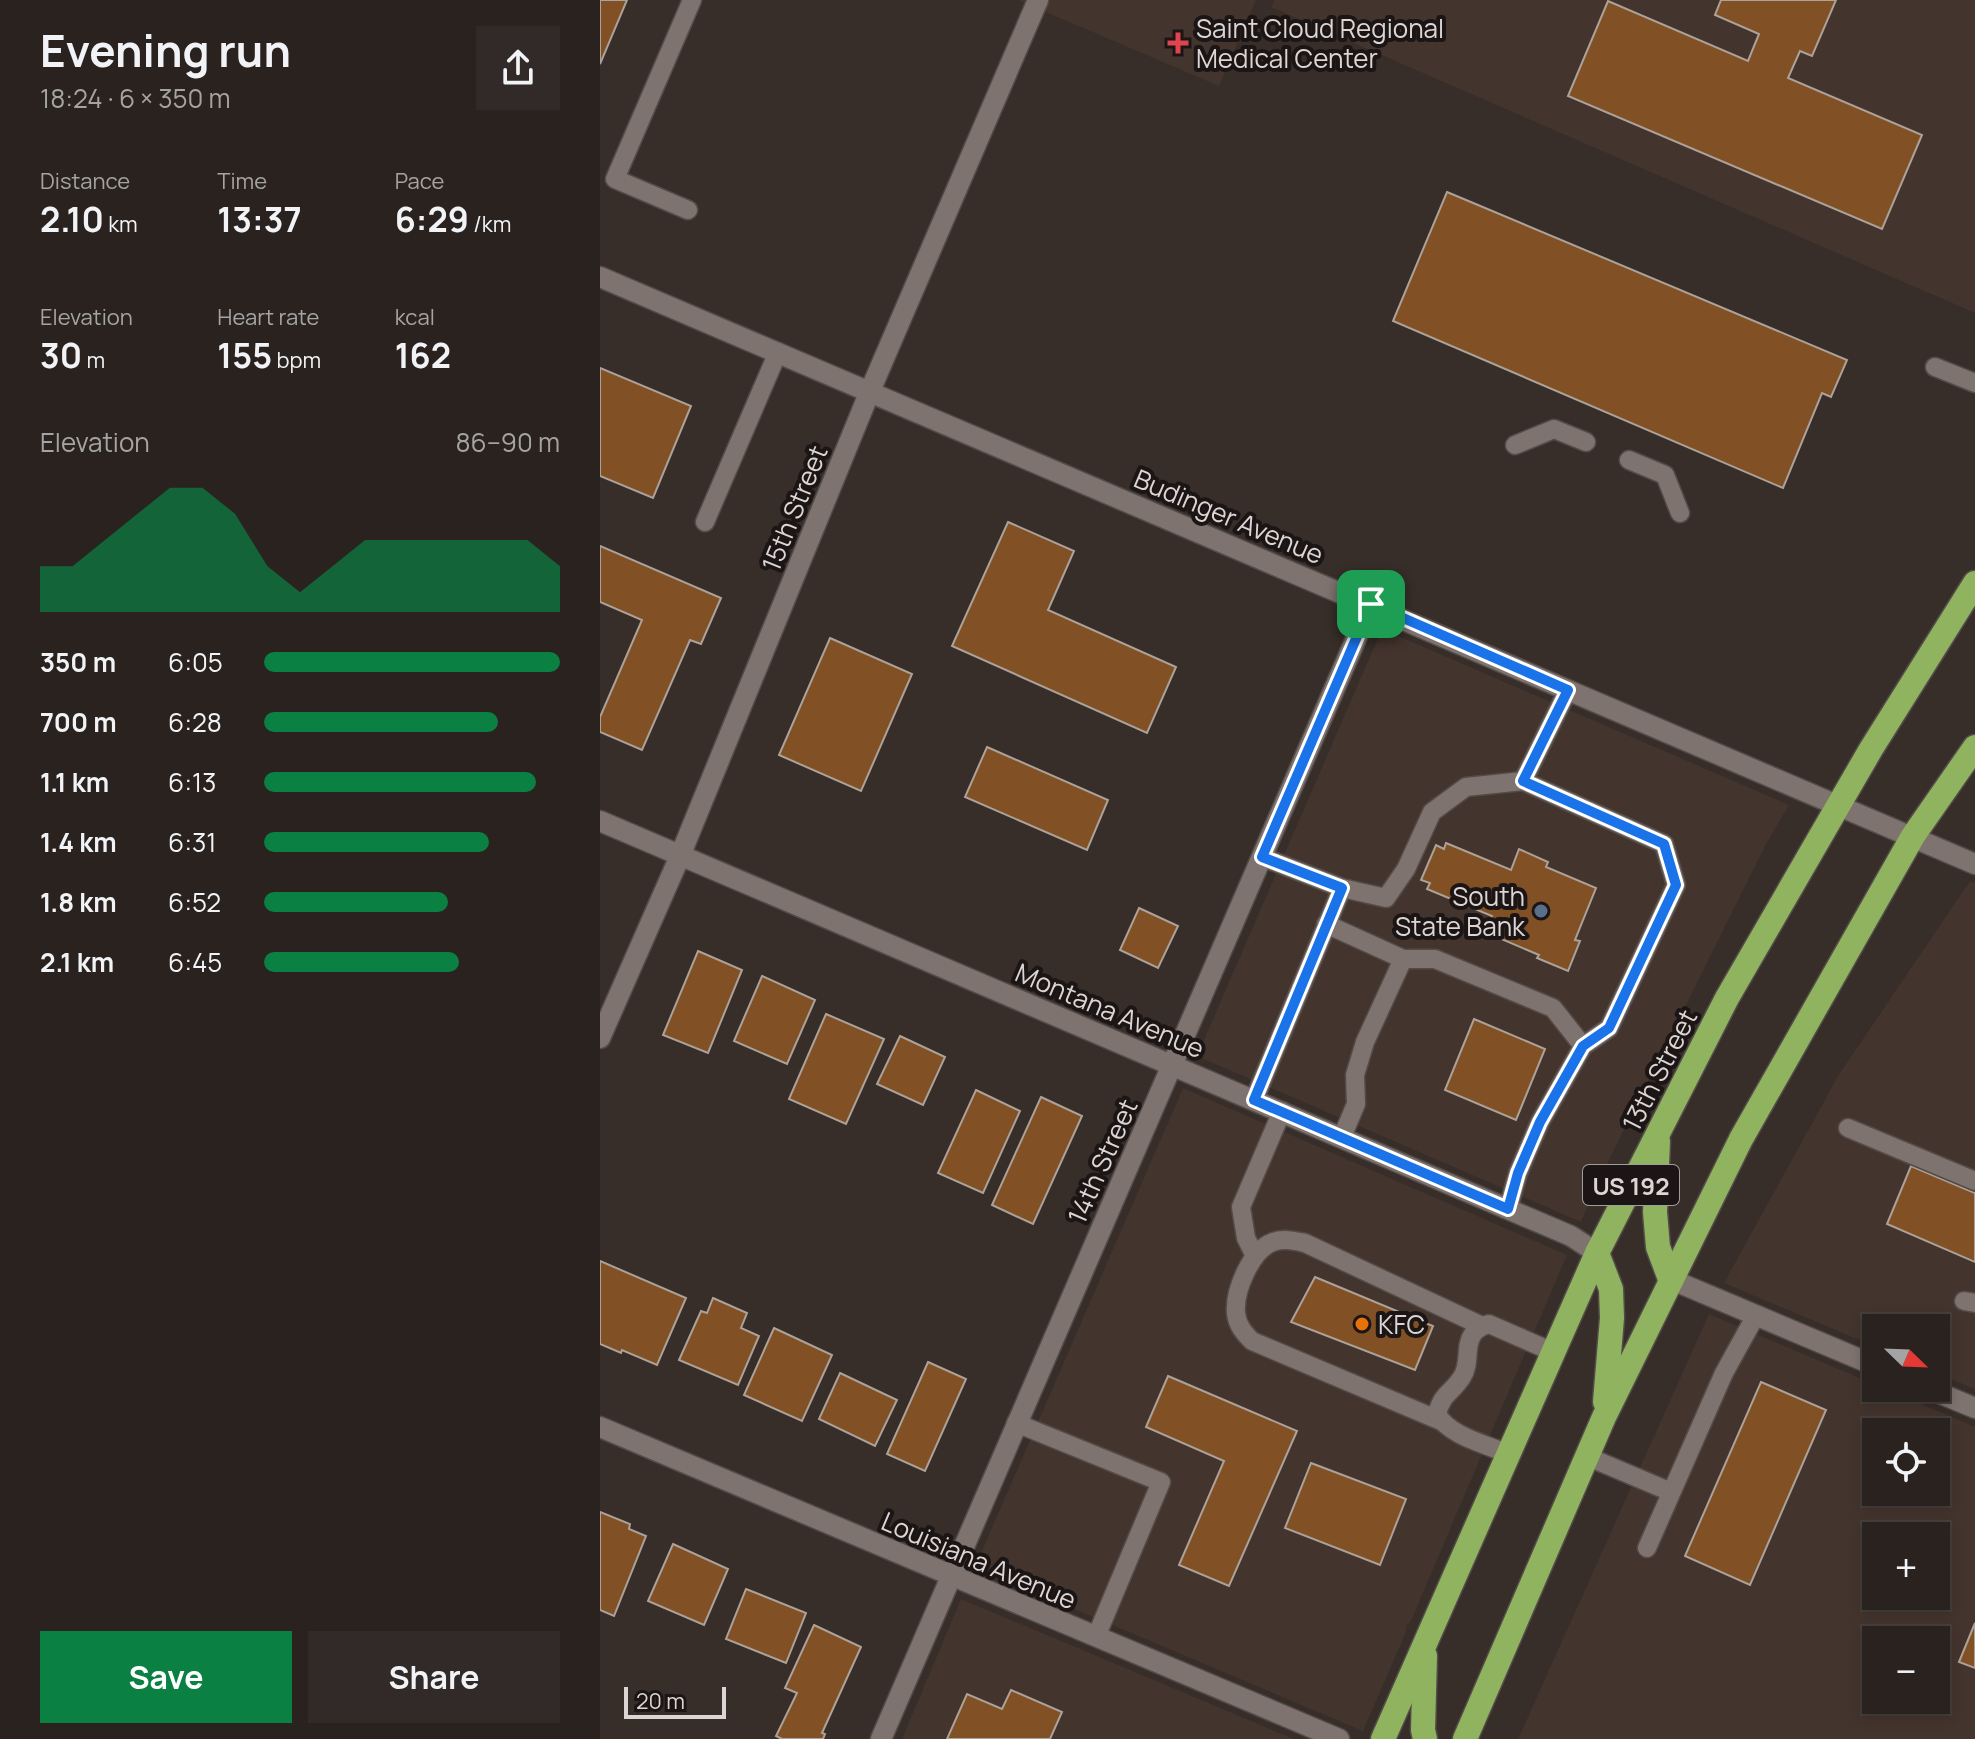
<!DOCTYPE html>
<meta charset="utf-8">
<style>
:root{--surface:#29221f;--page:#312a28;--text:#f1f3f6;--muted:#a5a4a4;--line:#453f3d;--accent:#0b8043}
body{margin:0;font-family:Manrope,sans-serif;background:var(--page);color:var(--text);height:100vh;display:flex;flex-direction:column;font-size:30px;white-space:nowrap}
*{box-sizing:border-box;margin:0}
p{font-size:26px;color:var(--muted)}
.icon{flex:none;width:44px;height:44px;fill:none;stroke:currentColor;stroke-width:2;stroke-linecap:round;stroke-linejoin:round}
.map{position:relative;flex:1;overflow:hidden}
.side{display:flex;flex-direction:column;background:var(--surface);width:600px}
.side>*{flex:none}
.needle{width:52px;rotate:113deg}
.buttons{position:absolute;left:1262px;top:1314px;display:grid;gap:16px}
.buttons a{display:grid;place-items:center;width:88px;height:88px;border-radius:0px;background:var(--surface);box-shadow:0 4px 12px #0003,0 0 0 2px var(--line);font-size:40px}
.scale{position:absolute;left:24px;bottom:20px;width:102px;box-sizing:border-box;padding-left:8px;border:4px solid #dcd5d3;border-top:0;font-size:22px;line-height:28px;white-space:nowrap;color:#dcd5d3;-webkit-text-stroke:6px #1b1615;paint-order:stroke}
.pin{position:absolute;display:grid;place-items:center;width:68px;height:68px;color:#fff;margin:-34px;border-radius:16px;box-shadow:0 4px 12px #0006}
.round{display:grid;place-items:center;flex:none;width:84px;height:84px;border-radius:0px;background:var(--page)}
.summary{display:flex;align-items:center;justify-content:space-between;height:136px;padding:0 40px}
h1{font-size:44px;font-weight:700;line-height:60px}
.figures{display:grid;grid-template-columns:repeat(3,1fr);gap:12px;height:136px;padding:8px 40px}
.figures div{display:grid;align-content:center}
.figures b{font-size:34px;font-weight:700}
.figures small{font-size:22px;font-weight:400}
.figures p{font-size:22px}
.chart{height:224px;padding:16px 40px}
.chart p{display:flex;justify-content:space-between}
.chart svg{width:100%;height:144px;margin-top:8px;fill:var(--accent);opacity:.7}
.primary-button{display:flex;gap:16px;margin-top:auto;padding:16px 40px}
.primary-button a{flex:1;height:92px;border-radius:0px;background:var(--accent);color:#fff;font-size:32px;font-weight:700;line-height:92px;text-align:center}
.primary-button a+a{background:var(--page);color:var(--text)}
ul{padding:0 40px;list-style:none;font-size:26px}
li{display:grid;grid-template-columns:128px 96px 1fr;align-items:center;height:60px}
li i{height:20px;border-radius:10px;background:var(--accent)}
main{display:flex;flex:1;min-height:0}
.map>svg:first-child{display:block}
</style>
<main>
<section class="side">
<div class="summary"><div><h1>Evening run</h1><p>18:24 · 6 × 350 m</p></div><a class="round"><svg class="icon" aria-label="share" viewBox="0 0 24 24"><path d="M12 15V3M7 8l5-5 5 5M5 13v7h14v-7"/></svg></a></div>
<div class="figures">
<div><p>Distance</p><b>2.10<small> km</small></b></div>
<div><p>Time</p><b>13:37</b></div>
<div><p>Pace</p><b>6:29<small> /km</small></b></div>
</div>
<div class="figures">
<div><p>Elevation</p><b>30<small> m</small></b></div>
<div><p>Heart rate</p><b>155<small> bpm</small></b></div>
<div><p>kcal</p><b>162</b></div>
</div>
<div class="chart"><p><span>Elevation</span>86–90 m</p>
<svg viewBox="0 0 160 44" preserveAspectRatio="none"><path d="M0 44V30L10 30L20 22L30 14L40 6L50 6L60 14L70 30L80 38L90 30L100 22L110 22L120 22L130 22L140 22L150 22L160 30V44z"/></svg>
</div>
<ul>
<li><b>350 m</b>6:05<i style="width:100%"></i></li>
<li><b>700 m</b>6:28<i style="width:79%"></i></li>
<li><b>1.1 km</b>6:13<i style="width:92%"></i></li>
<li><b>1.4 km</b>6:31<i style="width:76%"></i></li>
<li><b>1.8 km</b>6:52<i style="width:62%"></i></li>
<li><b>2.1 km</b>6:45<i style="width:66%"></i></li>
</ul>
<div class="primary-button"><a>Save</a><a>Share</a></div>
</section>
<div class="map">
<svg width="1375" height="1739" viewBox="0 0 1375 1739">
<rect width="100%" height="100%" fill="#372d29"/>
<g fill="#44342e" fill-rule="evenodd">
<polygon points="418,0 656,0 619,86"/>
<polygon points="675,0 1375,0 1375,313 671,7"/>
<polygon points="782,629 1189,805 1165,846 999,1180 981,1222 597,1056"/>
<polygon points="1370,881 1375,883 1375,1389 1336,1373 1336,1328 1276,1328 1276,1347 1124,1283 1238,1076"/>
<polygon points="583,1088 967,1255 810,1623 807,1623 806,1632 763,1731 375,1567"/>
<path d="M 1109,1314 L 1276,1385 L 1276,1388 L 1283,1388 L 1375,1427 L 1375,1739 L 918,1739 ZM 1276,1432 L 1336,1432 L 1336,1492 L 1276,1492 ZM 1276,1536 L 1336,1536 L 1336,1596 L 1276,1596 ZM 1276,1640 L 1336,1640 L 1336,1700 L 1276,1700 Z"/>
<polygon points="361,1599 694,1739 302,1739"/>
</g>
<g fill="#815125" stroke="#aca29a" stroke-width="2">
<polygon points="0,0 27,0 0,64"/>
<polygon points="1121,0 1236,0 1212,56 1200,51 1188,78 1322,135 1282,229 968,96 1008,1 1148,61 1159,34 1115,15"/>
<polygon points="847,192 1247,360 1231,397 1222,393 1183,488 793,321"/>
<polygon points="0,368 91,406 53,498 0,476"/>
<polygon points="408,522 474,551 448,610 576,667 547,733 352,646"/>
<polygon points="0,546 121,598 101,644 90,640 42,750 0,732 0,717 42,620 0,602"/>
<polygon points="230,638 312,674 261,791 179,755"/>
<polygon points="387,747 508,800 487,850 365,797"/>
<polygon points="846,843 911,870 919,849 948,862 946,867 996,888 975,940 980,941 968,971 937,958 939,955 885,932 892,916 827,889 830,883 821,880 836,845 844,849"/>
<polygon points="539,908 578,926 558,968 520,950"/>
<polygon points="98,951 142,970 108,1053 63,1035"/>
<polygon points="162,976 215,1000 187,1064 134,1041"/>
<polygon points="226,1014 284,1039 246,1124 189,1099"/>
<polygon points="874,1019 945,1049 916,1120 845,1090"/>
<polygon points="300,1036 345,1057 323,1105 277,1084"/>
<polygon points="376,1090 420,1111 383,1193 338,1173"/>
<polygon points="441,1097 482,1116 433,1224 392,1205"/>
<polygon points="1311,1166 1375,1193 1375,1262 1287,1224"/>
<polygon points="0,1261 86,1298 57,1365 22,1350 21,1353 0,1344"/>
<polygon points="715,1277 833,1326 815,1370 691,1322"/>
<polygon points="113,1298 147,1313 141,1328 159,1336 138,1385 79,1360 101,1311 107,1313"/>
<polygon points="174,1328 232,1355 202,1421 144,1395"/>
<polygon points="328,1362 366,1379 325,1471 287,1454"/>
<polygon points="240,1373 297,1400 275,1446 219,1419"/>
<polygon points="568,1376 697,1431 629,1586 579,1565 624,1461 546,1427"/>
<polygon points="1161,1382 1226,1410 1150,1585 1085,1556"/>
<polygon points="711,1463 806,1499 780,1565 685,1528"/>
<polygon points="0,1512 30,1524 29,1529 46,1536 14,1616 0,1610"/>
<polygon points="73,1544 128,1569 104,1625 48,1601"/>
<polygon points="146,1589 206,1613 186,1663 126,1639"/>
<polygon points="1375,1623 1375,1668 1359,1662"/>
<polygon points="214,1625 261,1647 222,1733 225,1734 223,1739 182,1739 176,1736 197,1693 185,1688"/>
<polygon points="411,1690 462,1712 450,1739 347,1739 367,1694 402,1709"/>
</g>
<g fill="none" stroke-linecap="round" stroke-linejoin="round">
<defs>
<g id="lane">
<polyline points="88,210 15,179 92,0"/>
<polyline points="1335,367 1375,383"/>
<polyline points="915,445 954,429 986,442"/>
<polyline points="1029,460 1065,475 1080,513"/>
<polyline points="105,522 178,352"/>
<polyline points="662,857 742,888 786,898 806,869 832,812 866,787 923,781"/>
<polyline points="726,924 803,959"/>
<polyline points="654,1100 742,888"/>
<polyline points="1248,1128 1375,1181"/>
<polyline points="742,1137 756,1104 755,1075 765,1042 803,959 835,959 953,1008 983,1046"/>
<polyline points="908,1209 918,1173 940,1122 983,1046 1009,1028 1076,885 1064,844 923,781 968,690"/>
<polyline points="655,1256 646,1238 641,1207 682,1111"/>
<polyline points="1364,1301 1375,1303"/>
<path d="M 841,1421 L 652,1341 C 644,1333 637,1325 636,1313 C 634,1291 651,1250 673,1242 C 684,1238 695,1241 705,1243 L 882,1326"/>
<polyline points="416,1423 561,1482 496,1637"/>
<path d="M 908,1454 C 886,1444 849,1436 837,1414 C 842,1393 852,1393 862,1377 C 871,1364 864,1346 873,1334 C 877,1328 882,1326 889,1324 L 953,1352"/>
<polyline points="986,1456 1071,1492"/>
<polyline points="1047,1548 1124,1373 1156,1315"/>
</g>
<g id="street">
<polyline points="0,821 971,1236 997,1253"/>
<polyline points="0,1038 80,856 270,391 438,0"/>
<polyline points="1070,1279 1276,1366"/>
<polyline points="1327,1388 1375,1408"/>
<polyline points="0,1427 739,1739"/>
<polyline points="281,1739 771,604"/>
</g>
<polyline id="secondary" points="0,277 1375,864"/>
<g id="highway">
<polyline points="1058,1141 1055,1212 1058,1247 1070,1279"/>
<polyline points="997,1253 1011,1289 1012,1318 1005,1402"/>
<polyline points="825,1656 823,1730 825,1739"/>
<polyline points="783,1739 997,1253 1127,998 1271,749 1375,583"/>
<polyline points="865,1739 1004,1417 1141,1139 1313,836 1375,747"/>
</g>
</defs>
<use href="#lane" stroke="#534b48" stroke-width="21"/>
<use href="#street" stroke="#534b48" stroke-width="23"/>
<use href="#secondary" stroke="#534b48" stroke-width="23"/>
<use href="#highway" stroke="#534b48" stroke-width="27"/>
<use href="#lane" stroke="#7e736e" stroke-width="18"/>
<use href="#street" stroke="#7e736e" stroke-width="20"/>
<use href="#secondary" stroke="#7e736e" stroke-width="20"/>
<use href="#highway" stroke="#8fb35f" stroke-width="24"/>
</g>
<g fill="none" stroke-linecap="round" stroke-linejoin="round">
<defs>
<polygon id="route" points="771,604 968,690 923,781 1064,844 1076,885 1009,1028 983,1046 940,1122 918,1173 908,1209 654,1100 742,888 662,857"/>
</defs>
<use href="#route" stroke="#fff" stroke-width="16"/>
<use href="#route" stroke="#1a73e8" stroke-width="10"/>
</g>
<path fill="#e0444e" stroke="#1b1615" stroke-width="3" d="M574 31h8v8h8v8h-8v8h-8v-8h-8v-8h8z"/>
<circle fill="#5c6f8a" stroke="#1b1615" stroke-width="3" cx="941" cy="911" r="8"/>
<circle fill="#e8710a" stroke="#1b1615" stroke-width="3" cx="762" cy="1324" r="8"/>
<g text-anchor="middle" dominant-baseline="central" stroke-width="8" stroke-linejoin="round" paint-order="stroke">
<rect fill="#1b1615" stroke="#a29c9a" stroke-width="2" x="983" y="1165" width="96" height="40" rx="6"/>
<g font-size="24" font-weight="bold" fill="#dcd5d3">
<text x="1031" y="1185">US 192</text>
</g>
<g font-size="26" fill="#dcd5d3" stroke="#1b1615" text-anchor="start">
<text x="596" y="28">Saint Cloud Regional<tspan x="596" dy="30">Medical Center</tspan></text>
<text x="925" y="896" text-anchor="end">South<tspan x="925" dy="30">State Bank</tspan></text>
<text x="778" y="1324">KFC</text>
</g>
<g font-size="26" fill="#dcd5d3" stroke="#1b1615">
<text transform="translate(194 508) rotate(-68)">15th Street</text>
<text transform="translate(629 516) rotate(23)">Budinger Avenue</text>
<text transform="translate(510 1010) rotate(23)">Montana Avenue</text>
<text transform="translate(1059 1070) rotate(-63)">13th Street</text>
<text transform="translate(502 1161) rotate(-66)">14th Street</text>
<text transform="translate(379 1560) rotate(23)">Louisiana Avenue</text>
</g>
</g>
</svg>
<div class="buttons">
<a><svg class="needle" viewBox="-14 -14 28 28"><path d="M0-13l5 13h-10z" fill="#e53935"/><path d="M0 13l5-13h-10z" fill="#a5a4a4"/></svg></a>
<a><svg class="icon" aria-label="locate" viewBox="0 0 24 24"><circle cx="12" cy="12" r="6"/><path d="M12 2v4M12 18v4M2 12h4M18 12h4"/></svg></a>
<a>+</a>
<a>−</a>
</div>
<div class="scale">20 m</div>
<div class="pin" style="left:771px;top:604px;background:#1e9e55"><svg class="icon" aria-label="arrive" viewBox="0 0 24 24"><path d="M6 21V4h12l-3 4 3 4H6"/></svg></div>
</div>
</main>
